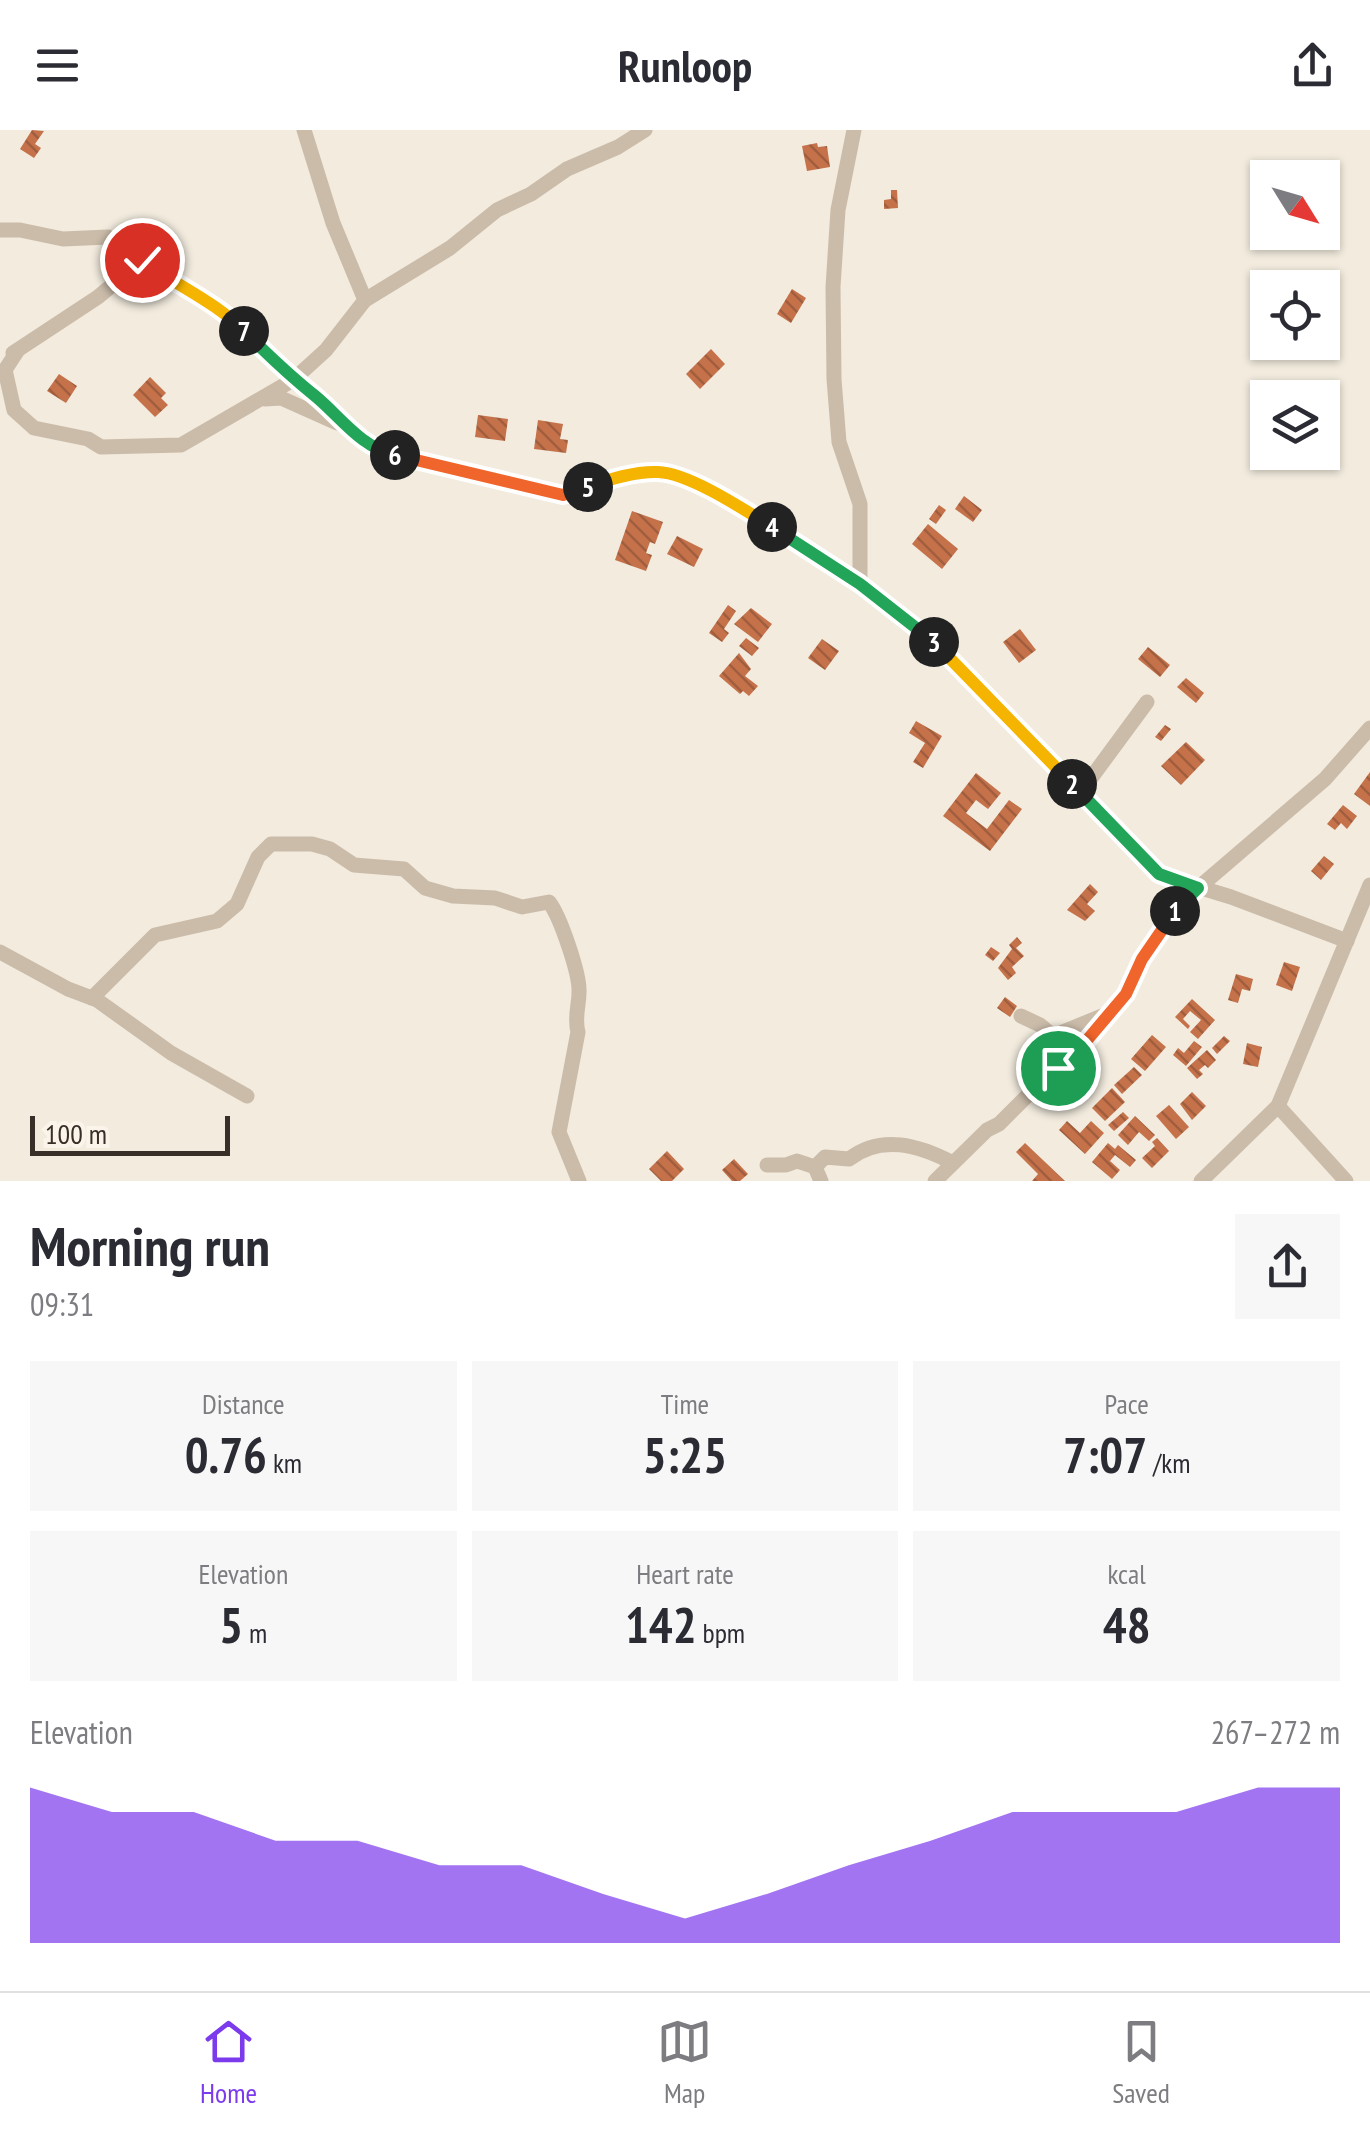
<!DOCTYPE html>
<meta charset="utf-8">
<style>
:root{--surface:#fff;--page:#f7f7f7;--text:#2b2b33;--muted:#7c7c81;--line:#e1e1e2;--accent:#7c3aed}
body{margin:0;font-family:"PT Sans Narrow",sans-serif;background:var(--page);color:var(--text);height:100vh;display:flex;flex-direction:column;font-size:38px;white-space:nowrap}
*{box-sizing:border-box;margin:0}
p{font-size:32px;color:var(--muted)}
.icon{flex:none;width:55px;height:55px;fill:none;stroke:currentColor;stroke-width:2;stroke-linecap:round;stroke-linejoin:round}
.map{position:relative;height:1051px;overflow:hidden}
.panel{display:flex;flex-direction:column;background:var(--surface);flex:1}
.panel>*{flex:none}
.needle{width:65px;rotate:127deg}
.controls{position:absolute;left:1250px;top:30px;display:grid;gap:20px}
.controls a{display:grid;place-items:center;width:90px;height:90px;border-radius:0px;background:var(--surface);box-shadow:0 2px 8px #0004;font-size:50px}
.scale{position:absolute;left:30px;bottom:25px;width:200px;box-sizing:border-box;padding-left:10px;border:5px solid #382f29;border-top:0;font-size:28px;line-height:35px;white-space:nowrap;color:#382f29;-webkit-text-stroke:8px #faf4ea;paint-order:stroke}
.pin{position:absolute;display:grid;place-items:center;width:85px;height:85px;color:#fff;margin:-42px;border:5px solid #fff;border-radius:50%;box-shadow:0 2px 10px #0007}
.km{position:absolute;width:50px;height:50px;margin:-25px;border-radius:50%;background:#222;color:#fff;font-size:28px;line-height:50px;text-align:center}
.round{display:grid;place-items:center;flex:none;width:105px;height:105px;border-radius:0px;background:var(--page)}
.head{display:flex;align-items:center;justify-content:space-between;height:170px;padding:0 30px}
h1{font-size:55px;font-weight:800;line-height:75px}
.stats{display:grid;grid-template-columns:repeat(3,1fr);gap:15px;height:170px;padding:10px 30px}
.stats div{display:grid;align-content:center;border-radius:0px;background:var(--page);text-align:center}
.stats b{font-size:50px;font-weight:800}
.stats small{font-size:28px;font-weight:400}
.stats p{font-size:28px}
.chart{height:280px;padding:20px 30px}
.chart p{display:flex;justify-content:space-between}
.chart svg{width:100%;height:180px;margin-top:10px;fill:var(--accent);opacity:.7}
header{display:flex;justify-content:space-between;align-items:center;height:130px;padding:0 30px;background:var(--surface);font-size:45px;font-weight:800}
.dock{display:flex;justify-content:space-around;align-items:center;height:140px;border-top:2px solid var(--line);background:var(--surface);font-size:28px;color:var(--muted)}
.dock a{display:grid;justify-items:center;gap:5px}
.dock .active{color:var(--accent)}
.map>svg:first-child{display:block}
</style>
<header><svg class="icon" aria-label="menu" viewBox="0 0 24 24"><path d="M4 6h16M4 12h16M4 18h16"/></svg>Runloop<svg class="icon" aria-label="share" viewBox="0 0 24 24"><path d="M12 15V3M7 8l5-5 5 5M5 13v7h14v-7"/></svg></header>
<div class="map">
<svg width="1370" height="1051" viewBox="0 0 1370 1051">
<defs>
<pattern id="building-back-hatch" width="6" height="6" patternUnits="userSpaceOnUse" patternTransform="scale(2.5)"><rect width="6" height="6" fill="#c5724a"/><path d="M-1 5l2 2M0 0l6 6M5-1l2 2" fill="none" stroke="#a15e3e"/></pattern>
</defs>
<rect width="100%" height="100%" fill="#f2ebde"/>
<g fill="url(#building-back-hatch)">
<polygon points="32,0 44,1 35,14 41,18 34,28 20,19"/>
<polygon points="817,13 818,17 827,16 830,37 807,41 802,16"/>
<polygon points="891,60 897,60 898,78 884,79 884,70 891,69"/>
<polygon points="792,159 806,168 791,193 777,184"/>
<polygon points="711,219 725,234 700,259 686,244"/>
<polygon points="59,244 77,256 66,273 47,261"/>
<polygon points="150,247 166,263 161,268 168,275 155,287 133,265"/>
<polygon points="478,285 508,289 505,311 475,307"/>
<polygon points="538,290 563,294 560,309 568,310 566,323 534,319"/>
<polygon points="964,366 982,380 973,392 955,379"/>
<polygon points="939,375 946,380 936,394 929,389"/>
<polygon points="632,381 663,392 655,414 650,412 646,423 652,425 646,441 615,430"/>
<polygon points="928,394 958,419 942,439 912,414"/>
<polygon points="677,406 703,419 694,437 667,424"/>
<polygon points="728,475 736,481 724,499 729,503 722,512 709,503"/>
<polygon points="751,478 772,494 758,512 734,494"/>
<polygon points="1020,499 1036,520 1019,533 1003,512"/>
<polygon points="746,508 759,518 752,526 739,516"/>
<polygon points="822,509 839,521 825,540 808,528"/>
<polygon points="1148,517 1170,535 1160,547 1138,529"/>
<polygon points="739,523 751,539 745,546 758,556 749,566 743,561 740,564 719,546"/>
<polygon points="1186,548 1204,563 1196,573 1177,557"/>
<polygon points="916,591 942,606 923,638 913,632 925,613 909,603"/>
<polygon points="1165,595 1171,599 1161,611 1155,607"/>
<polygon points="1186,612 1205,630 1181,655 1161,636"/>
<polygon points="1370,642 1370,676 1354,664"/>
<polygon points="976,643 1001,663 988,679 976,670 966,683 987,699 1009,670 1022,679 990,721 943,686"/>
<polygon points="1343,675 1357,686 1347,699 1341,693 1335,700 1327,694"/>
<polygon points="1324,726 1334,734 1321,750 1311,741"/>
<polygon points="1090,754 1098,762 1087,774 1095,781 1085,791 1067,780"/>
<polygon points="1017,807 1022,813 1016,818 1024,826 1012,837 1016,843 1008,850 998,838 1012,819 1009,815"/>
<polygon points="991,817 1000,823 993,831 985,825"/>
<polygon points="1284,832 1300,837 1292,861 1276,855"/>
<polygon points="1236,844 1253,849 1250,861 1242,859 1238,873 1228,870"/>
<polygon points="1005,867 1017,876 1010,887 997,878"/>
<polygon points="1192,869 1215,890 1198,909 1190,902 1201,890 1190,881 1183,889 1190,896 1188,899 1175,887"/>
<polygon points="1152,905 1166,917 1145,941 1131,929"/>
<polygon points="1224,906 1230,911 1217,924 1212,918"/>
<polygon points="1194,911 1202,917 1186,936 1173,925 1178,918 1184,923"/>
<polygon points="1247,913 1262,917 1258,937 1243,934"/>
<polygon points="1207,920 1216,930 1208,938 1205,935 1199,940 1203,944 1197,949 1187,938"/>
<polygon points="1134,937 1142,945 1122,964 1114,955"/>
<polygon points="1112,958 1125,972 1105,991 1092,978"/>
<polygon points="1192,962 1206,976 1192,990 1180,974"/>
<polygon points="1169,975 1189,997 1176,1009 1156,986"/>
<polygon points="1123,982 1129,988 1114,1001 1108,995"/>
<polygon points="1135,986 1155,1005 1149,1011 1139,1002 1128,1015 1118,1005"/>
<polygon points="1067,991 1080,1003 1091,991 1104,1003 1085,1024 1059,1000"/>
<polygon points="1157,1008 1169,1021 1152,1038 1142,1028 1155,1016 1152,1012"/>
<polygon points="1025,1013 1065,1051 1032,1051 1038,1044 1016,1022"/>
<polygon points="1108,1013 1115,1019 1118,1015 1136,1030 1130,1037 1115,1025 1110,1031 1120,1040 1112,1049 1092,1032"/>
<polygon points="667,1021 684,1039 672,1051 661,1051 649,1039"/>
<polygon points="734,1029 748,1044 740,1051 732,1051 722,1040"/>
</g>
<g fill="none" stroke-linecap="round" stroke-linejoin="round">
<g stroke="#cbbcaa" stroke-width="15">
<polyline points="854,0 838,80 833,157 834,249 839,312 860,374 860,454"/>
<polyline points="0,100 20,100 63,109 108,107 172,152 227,183 298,255 313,264 345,297 385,323 563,365 616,347 660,341 711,361 860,454 940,516 1159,745 1231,767 1347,811"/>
<polyline points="365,170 450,118 497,80 531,64 567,39 618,17 645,0"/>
<polyline points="18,220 5,240 14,280 34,298 88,309 101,317 181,315 293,250 326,220 365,170 333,93 304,0"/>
<polyline points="13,223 98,167 142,130"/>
<polyline points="265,269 281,268 337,293"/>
<polyline points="1080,663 1147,572"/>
<polyline points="0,822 68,859 97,870 171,923 247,966"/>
<path d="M 92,868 L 155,805 L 217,791 L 237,774 L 258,727 L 271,714 L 312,714 L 330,719 L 354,735 L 404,739 L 425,758 L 453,766 L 495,768 L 522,777 L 549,772 C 560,786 580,844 579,862 C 579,876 574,888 578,902 L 559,1002 L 579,1051"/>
<polyline points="1021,886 1040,895 1053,906 1107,884"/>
<polyline points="1278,976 1370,755"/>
<polyline points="767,1035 786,1035 797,1031 815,1037 821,1051"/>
<path d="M 815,1037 L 825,1027 L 849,1029 C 881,1004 919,1015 953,1033"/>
<polyline points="935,1051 987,1000 999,994 1038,955 1066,935 1126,864 1142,829 1183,771 1325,649 1370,598"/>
<polyline points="1201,1051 1278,976 1346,1051"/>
</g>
</g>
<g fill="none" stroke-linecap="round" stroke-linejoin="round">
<defs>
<polyline id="split-1" points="1058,938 1066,935 1126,864 1142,829 1175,781"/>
<polyline id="split-2" points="1072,654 1159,744 1198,758 1175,781"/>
<polyline id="split-3" points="934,512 1072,654"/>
<polyline id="split-4" points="772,397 860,454 934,512"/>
<path id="split-5" d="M 588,357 C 610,349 635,341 658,342 C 689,343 745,380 772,397"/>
<polyline id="split-6" points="395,325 563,365 588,357"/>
<path id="split-7" d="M 244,201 C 267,224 289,245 314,265 C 340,286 360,317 395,325"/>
<path id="split-8" d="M 142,130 C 175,155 215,171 244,201"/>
</defs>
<use href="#split-1" stroke="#fff" stroke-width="20"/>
<use href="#split-2" stroke="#fff" stroke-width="20"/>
<use href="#split-3" stroke="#fff" stroke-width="20"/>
<use href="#split-4" stroke="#fff" stroke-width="20"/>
<use href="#split-5" stroke="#fff" stroke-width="20"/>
<use href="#split-6" stroke="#fff" stroke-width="20"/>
<use href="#split-7" stroke="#fff" stroke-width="20"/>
<use href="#split-8" stroke="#fff" stroke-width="20"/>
<use href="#split-1" stroke="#f0652b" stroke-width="12"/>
<use href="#split-2" stroke="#22a559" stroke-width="12"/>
<use href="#split-3" stroke="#f5b400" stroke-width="12"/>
<use href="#split-4" stroke="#22a559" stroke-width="12"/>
<use href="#split-5" stroke="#f5b400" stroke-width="12"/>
<use href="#split-6" stroke="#f0652b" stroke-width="12"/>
<use href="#split-7" stroke="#22a559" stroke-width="12"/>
<use href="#split-8" stroke="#f5b400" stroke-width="12"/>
</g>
</svg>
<div class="controls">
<a><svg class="needle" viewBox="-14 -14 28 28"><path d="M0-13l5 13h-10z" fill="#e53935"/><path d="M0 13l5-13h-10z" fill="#7c7c81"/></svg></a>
<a><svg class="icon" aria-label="locate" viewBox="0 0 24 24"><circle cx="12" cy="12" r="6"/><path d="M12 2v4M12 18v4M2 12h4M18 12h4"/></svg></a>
<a><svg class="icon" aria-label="layers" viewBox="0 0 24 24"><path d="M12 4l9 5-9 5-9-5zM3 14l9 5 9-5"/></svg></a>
</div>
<div class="scale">100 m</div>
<div class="pin" style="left:1058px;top:938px;background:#1e9e55"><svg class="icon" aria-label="arrive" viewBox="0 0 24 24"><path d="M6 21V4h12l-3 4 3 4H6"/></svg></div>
<div class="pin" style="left:142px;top:130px;background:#d93025"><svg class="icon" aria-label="check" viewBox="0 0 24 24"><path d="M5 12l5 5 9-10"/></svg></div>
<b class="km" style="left:1175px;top:781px">1</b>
<b class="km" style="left:1072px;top:654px">2</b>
<b class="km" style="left:934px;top:512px">3</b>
<b class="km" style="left:772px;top:397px">4</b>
<b class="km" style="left:588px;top:357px">5</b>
<b class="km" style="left:395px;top:325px">6</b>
<b class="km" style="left:244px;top:201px">7</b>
</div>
<section class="panel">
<div class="head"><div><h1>Morning run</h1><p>09:31</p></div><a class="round"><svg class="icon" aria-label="share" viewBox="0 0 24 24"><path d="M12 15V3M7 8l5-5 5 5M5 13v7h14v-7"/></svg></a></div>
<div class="stats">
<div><p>Distance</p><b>0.76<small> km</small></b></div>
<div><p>Time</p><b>5:25</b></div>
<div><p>Pace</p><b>7:07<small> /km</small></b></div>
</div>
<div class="stats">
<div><p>Elevation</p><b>5<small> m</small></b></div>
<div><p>Heart rate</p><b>142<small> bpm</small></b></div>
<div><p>kcal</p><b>48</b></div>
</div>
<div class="chart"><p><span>Elevation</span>267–272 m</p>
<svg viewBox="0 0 160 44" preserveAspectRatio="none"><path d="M0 44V6L10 12L20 12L30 19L40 19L50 25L60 25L70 32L80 38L90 32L100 25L110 19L120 12L130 12L140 12L150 6L160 6V44z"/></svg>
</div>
</section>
<nav class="dock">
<a class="active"><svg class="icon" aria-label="home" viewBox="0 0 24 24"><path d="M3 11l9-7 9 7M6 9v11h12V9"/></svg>Home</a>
<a><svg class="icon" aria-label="map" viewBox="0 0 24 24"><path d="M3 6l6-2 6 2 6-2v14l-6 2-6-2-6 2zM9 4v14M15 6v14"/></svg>Map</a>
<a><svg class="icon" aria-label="saved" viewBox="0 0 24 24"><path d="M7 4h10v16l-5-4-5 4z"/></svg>Saved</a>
</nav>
